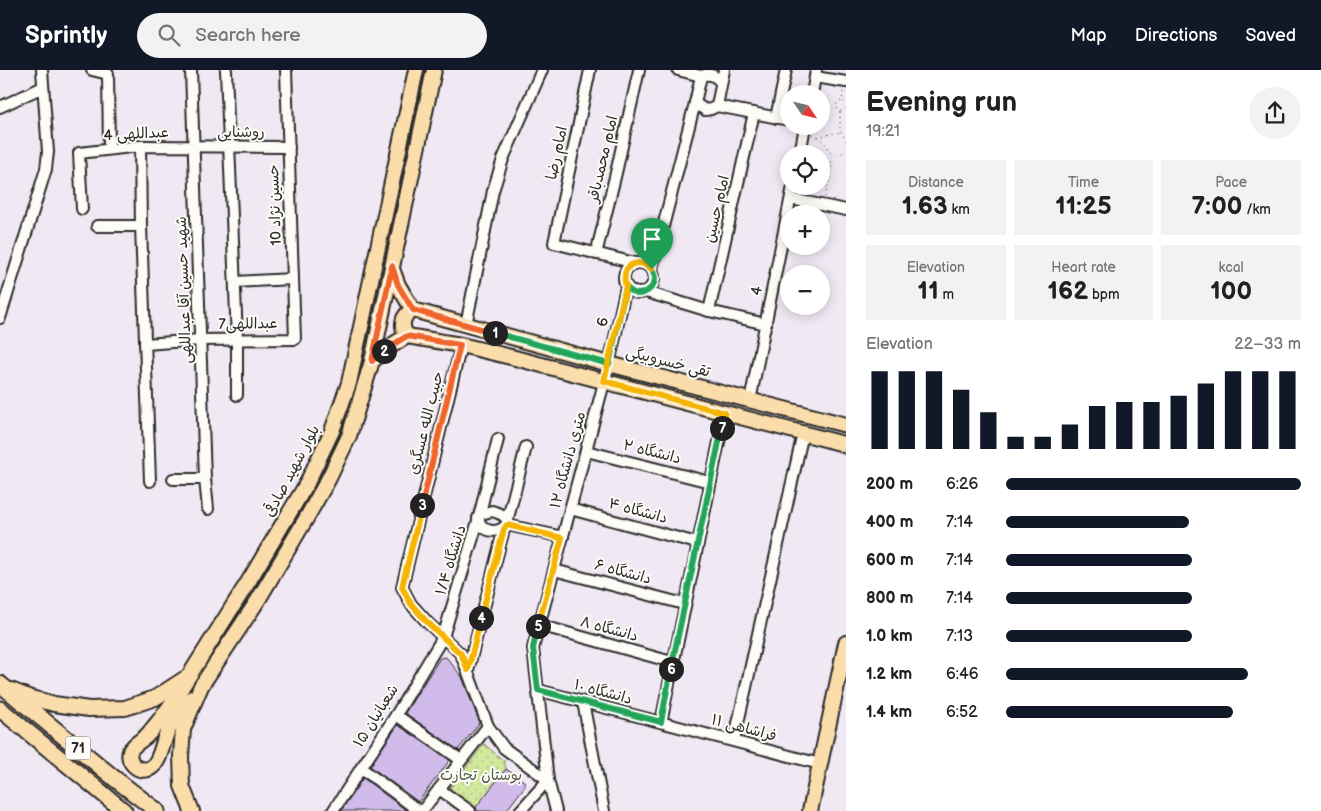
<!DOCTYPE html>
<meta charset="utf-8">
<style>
:root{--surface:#fff;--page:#f2f2f2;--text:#202124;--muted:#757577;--accent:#111827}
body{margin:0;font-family:"Balsamiq Sans","Playpen Sans Arabic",sans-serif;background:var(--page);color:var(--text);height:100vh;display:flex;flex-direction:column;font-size:19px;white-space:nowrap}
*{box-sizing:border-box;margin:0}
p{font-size:16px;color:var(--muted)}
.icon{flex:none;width:28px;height:28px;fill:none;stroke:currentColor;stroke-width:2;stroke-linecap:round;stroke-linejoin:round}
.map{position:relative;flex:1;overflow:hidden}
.panel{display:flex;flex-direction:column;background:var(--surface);width:475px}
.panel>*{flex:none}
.needle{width:32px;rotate:125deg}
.controls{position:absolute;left:780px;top:15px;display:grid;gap:10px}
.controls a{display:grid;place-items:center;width:50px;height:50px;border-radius:50%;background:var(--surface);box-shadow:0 2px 12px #0003;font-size:25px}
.pin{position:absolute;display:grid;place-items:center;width:42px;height:42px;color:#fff;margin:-51px -21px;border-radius:50% 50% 50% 0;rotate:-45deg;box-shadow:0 0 5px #0007}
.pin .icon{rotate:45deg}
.km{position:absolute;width:25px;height:25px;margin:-12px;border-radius:50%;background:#222;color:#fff;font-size:14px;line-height:25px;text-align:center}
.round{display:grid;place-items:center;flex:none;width:52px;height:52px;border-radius:26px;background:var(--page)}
.overview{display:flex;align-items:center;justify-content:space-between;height:85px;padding:0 20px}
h1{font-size:28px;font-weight:700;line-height:38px}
.figures{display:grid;grid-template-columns:repeat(3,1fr);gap:8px;height:85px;padding:5px 20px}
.figures div{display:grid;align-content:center;border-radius:0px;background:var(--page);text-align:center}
.figures b{font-size:25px;font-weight:700}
.figures small{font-size:14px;font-weight:400}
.figures p{font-size:14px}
.chart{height:140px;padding:10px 20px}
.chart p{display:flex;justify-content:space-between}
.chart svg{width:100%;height:90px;margin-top:5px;stroke:var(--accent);stroke-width:6}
ul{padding:0 20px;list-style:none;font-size:16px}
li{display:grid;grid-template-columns:80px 60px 1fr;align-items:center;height:38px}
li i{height:12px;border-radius:6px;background:var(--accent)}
header{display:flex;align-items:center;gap:30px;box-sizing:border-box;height:70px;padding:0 25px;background:var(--accent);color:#fff}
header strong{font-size:24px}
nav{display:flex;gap:28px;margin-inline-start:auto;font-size:18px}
.search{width:350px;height:45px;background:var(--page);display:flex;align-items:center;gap:12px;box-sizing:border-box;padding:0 18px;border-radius:28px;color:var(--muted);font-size:19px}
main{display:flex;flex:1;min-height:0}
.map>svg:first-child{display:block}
</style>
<header>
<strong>Sprintly</strong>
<div class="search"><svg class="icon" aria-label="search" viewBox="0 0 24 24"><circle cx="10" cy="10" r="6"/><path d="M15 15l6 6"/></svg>Search here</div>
<nav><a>Map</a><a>Directions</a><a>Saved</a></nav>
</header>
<main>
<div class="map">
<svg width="846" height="741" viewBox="0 0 846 741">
<defs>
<pattern id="grass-dots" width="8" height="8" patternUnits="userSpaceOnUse" patternTransform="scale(1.25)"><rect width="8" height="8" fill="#d2e89d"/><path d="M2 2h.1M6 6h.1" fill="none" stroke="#b4c787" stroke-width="1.8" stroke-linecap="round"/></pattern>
</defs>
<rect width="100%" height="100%" fill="#f0e8f3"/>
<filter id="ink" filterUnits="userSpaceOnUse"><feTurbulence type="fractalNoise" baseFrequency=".02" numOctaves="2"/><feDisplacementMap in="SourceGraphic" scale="10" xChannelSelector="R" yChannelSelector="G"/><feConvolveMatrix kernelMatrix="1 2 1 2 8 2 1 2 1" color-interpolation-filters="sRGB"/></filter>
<g filter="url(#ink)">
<polygon fill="url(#grass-dots)" stroke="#7e8a64" points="484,674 504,691 506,699 475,739 448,721"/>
<g fill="#d1bbeb" stroke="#2b2b2b">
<polygon points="446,587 462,607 479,651 478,655 458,680 405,643 440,588"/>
<polygon points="398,655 450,690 418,732 370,696"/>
<polygon points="506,699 525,712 525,716 506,741 477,741 476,737"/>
<polygon points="363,708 407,741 341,741"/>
</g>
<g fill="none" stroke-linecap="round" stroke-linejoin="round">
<defs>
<g id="minor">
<polyline points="92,0 108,4 109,79"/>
<polyline points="191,0 205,409 208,439"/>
<polyline points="226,0 237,269 237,325"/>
<polyline points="590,0 554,173 635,193"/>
<polyline points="678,0 701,6"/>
<polyline points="815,7 846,12"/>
<path d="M 721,13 C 716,5 709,3 701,6 L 695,33 L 705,40 L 711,39 L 717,36 L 724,0"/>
<polyline points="812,24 816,1"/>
<polyline points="717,36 789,50"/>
<polyline points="0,37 43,17"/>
<polyline points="776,48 786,0"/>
<polyline points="140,76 141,156 150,411"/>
<polyline points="800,84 805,56"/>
<polyline points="791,129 846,140"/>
<polyline points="82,139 79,83 140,76 289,77"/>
<polyline points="97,156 141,156"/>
<polyline points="596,184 616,103 639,0"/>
<circle cx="639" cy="208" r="15"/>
<polyline points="652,199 695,33"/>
<polyline points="235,212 293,209"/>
<polyline points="646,222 709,241 766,254"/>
<polyline points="709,241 754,43"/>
<polyline points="0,248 46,99 48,82 42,0"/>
<polyline points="466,255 493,121 503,89 542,0"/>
<polyline points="145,274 200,270 295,269 286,0"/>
<polyline points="461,275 402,517 411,534 427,552 461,584 488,656 504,678 548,710"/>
<polyline points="750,331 793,116"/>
<polyline points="586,381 710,412"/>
<polyline points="173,409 205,409"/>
<polyline points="570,439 697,473"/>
<path d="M 492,441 C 530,451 485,476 478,448 L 481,444 Z"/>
<polyline points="479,447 498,369"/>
<polyline points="507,452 526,377"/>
<polyline points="507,455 563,467"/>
<polyline points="554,500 684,534"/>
<polyline points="539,555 672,592"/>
<polyline points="468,600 504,459"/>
<polyline points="538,620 820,694"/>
<polyline points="583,632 604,741"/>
<polyline points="396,645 461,690"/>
<polyline points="661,652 725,343"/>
<polyline points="734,671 803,363"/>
<polyline points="361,698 419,741"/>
<polyline points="439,719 470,741"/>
<polyline points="333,741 396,645 443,567 478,451"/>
<polyline points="422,741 488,656"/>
<polyline points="520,741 548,710"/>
<polyline points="556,741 548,710 533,578 609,294 626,217"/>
</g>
<g id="major">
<polyline points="392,199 398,215 413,240 609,294 846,355"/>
<path d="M 407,266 C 400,256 402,245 413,240"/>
<polyline points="372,291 394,274 407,266 461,275 515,288 840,373 846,376"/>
<path d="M 187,609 C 177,626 167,642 154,657 C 151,661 148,665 144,668 C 139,672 133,675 130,681 C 127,692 137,702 148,699 C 160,696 162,673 167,663 C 172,650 183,639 192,628"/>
<polyline points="11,620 31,628 54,634 89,639 125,638 155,628 189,606 250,509 306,415 332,361 349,313 416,0"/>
<polyline points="192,741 182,716 181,686 183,659 201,616 258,530 307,447 329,408 349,366 372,291 434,0"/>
<polyline points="810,741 846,573"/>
</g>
<g id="highway">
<polyline points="0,614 114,708 157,741"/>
<polyline points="0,639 124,741"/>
</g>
</defs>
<use href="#minor" stroke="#2b2b2b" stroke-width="14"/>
<use href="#major" stroke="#2b2b2b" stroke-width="18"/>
<use href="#highway" stroke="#2b2b2b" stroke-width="19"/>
<g stroke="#2b2b2b" stroke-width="1" stroke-dasharray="1 4" stroke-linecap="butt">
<path d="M 843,22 L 842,31 L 838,32 L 836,36 C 837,40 839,41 843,41 L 846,38"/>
<polyline points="843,31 846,34"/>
<polyline points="840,42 840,59 846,71"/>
<path d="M 813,64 C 841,80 831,103 825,127"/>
<polyline points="818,67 840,62"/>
<polyline points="832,86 846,82"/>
</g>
<use href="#minor" stroke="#fdfcf7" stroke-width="10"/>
<use href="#major" stroke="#fbddab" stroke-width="14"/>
<use href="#highway" stroke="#fbddab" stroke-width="15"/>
</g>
</g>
<g fill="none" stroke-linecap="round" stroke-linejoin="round" filter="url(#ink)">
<defs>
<path id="split-1" d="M 495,263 L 609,294 L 626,217 C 629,220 633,223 637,224 C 646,224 655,217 655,208 C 655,205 653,202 652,199"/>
<polyline id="split-2" points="384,281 372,291 392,196 398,215 413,240 495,263"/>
<polyline id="split-3" points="384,281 394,274 407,266 460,275 422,435"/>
<polyline id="split-4" points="422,435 402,517 411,534 427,552 461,584 468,600 481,548"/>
<polyline id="split-5" points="481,548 504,459 507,455 562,468 538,556"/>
<polyline id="split-6" points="538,556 533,578 538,620 661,652 671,599"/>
<polyline id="split-7" points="671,599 722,358"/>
<path id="split-8" d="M 652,199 C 635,186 620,196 626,217 L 604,311 L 725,343 L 722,358"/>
</defs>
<use href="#split-1" stroke="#fff" stroke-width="10"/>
<use href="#split-2" stroke="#fff" stroke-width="10"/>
<use href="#split-3" stroke="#fff" stroke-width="10"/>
<use href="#split-4" stroke="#fff" stroke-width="10"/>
<use href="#split-5" stroke="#fff" stroke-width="10"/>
<use href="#split-6" stroke="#fff" stroke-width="10"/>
<use href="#split-7" stroke="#fff" stroke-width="10"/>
<use href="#split-8" stroke="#fff" stroke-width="10"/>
<use href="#split-1" stroke="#22a559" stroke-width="6"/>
<use href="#split-2" stroke="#f0652b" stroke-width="6"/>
<use href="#split-3" stroke="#f0652b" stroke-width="6"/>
<use href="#split-4" stroke="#f5b400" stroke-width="6"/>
<use href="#split-5" stroke="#f5b400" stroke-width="6"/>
<use href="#split-6" stroke="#22a559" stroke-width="6"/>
<use href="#split-7" stroke="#22a559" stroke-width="6"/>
<use href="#split-8" stroke="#f5b400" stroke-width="6"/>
</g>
<g text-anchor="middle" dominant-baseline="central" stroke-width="4" stroke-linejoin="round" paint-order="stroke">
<rect fill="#fdfcf7" stroke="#6a6a68" stroke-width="1" x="65.5" y="666.5" width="25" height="23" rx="4"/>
<g font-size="14" font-weight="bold" fill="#2b2b2b">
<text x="78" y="678">71</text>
</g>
<g font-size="15" fill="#2b2b2b" stroke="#fdfcf7">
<text x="241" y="62">روشنایی</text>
<text transform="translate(136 64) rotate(-3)">عبداللهی 4</text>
<text transform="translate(557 83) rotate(-78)">امام رضا</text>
<text transform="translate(603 89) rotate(-77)">امام محمدباقر</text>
<text transform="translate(275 135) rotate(-92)">حسین نژاد 10</text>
<text transform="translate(717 139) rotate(-77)">امام حسین</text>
<text transform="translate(184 220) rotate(-92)">شهید حسین آقا عبداللهی</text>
<text transform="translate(757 221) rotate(-79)">4</text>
<text transform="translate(603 252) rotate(-77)">6</text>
<text transform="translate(248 254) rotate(-1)">عبداللهی7</text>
<text transform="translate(668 292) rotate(14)">تقی خسروبیگی</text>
<text transform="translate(426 353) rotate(-76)">حبیب الله عسگری</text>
<text transform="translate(652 382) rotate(14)">دانشگاه ۲</text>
<text transform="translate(568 390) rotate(-75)">۱۲ متری دانشگاه</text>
<text transform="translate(292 401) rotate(-62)">بلوار شهید صادقی</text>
<text transform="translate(638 441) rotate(15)">دانشگاه ۴</text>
<text transform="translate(451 490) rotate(-73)">دانشگاه ۱/۴</text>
<text transform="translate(623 502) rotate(15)">دانشگاه ۶</text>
<text transform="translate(609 559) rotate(15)">دانشگاه ۸</text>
<text transform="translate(603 622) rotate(15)">دانشگاه ۱۰</text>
<text transform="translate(376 646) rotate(-58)">شعبانیان ۱۵</text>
<text transform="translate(744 658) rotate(15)">فراشاهی ۱۱</text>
</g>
<g font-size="15" fill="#555a48" stroke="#fdfcf7">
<text x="481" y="705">بوستان تجارت</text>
</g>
</g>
</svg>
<div class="controls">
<a><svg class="needle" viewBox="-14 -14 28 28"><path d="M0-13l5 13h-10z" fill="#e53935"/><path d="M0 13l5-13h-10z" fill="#757577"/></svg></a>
<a><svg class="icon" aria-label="locate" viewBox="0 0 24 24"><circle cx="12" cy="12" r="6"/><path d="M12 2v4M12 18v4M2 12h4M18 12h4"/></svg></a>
<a>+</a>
<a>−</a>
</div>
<div class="pin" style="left:652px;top:199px;background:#1e9e55"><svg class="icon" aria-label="arrive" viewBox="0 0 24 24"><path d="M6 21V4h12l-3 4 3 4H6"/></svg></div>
<b class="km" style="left:495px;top:263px">1</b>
<b class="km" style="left:384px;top:281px">2</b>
<b class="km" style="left:422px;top:435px">3</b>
<b class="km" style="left:481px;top:548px">4</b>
<b class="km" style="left:538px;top:556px">5</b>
<b class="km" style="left:671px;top:599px">6</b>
<b class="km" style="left:722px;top:358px">7</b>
</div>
<section class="panel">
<div class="overview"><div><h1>Evening run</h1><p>19:21</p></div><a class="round"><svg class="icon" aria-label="share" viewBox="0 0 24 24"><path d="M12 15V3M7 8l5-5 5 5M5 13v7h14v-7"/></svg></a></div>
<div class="figures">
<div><p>Distance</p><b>1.63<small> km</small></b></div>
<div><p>Time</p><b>11:25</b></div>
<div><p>Pace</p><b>7:00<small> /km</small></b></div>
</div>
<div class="figures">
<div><p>Elevation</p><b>11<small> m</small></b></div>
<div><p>Heart rate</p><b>162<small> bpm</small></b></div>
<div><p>kcal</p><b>100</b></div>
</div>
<div class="chart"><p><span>Elevation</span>22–33 m</p>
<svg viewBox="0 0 160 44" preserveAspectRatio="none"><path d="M5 44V6M15 44V6M25 44V6M35 44V15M45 44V26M55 44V38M65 44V38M75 44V32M85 44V23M95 44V21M105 44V21M115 44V18M125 44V12M135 44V6M145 44V6M155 44V6"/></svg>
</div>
<ul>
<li><b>200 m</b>6:26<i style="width:100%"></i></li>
<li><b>400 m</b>7:14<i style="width:62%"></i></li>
<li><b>600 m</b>7:14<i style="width:63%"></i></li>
<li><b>800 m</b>7:14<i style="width:63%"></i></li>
<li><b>1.0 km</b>7:13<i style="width:63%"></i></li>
<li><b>1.2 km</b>6:46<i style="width:82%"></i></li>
<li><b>1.4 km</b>6:52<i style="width:77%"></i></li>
</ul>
</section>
</main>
